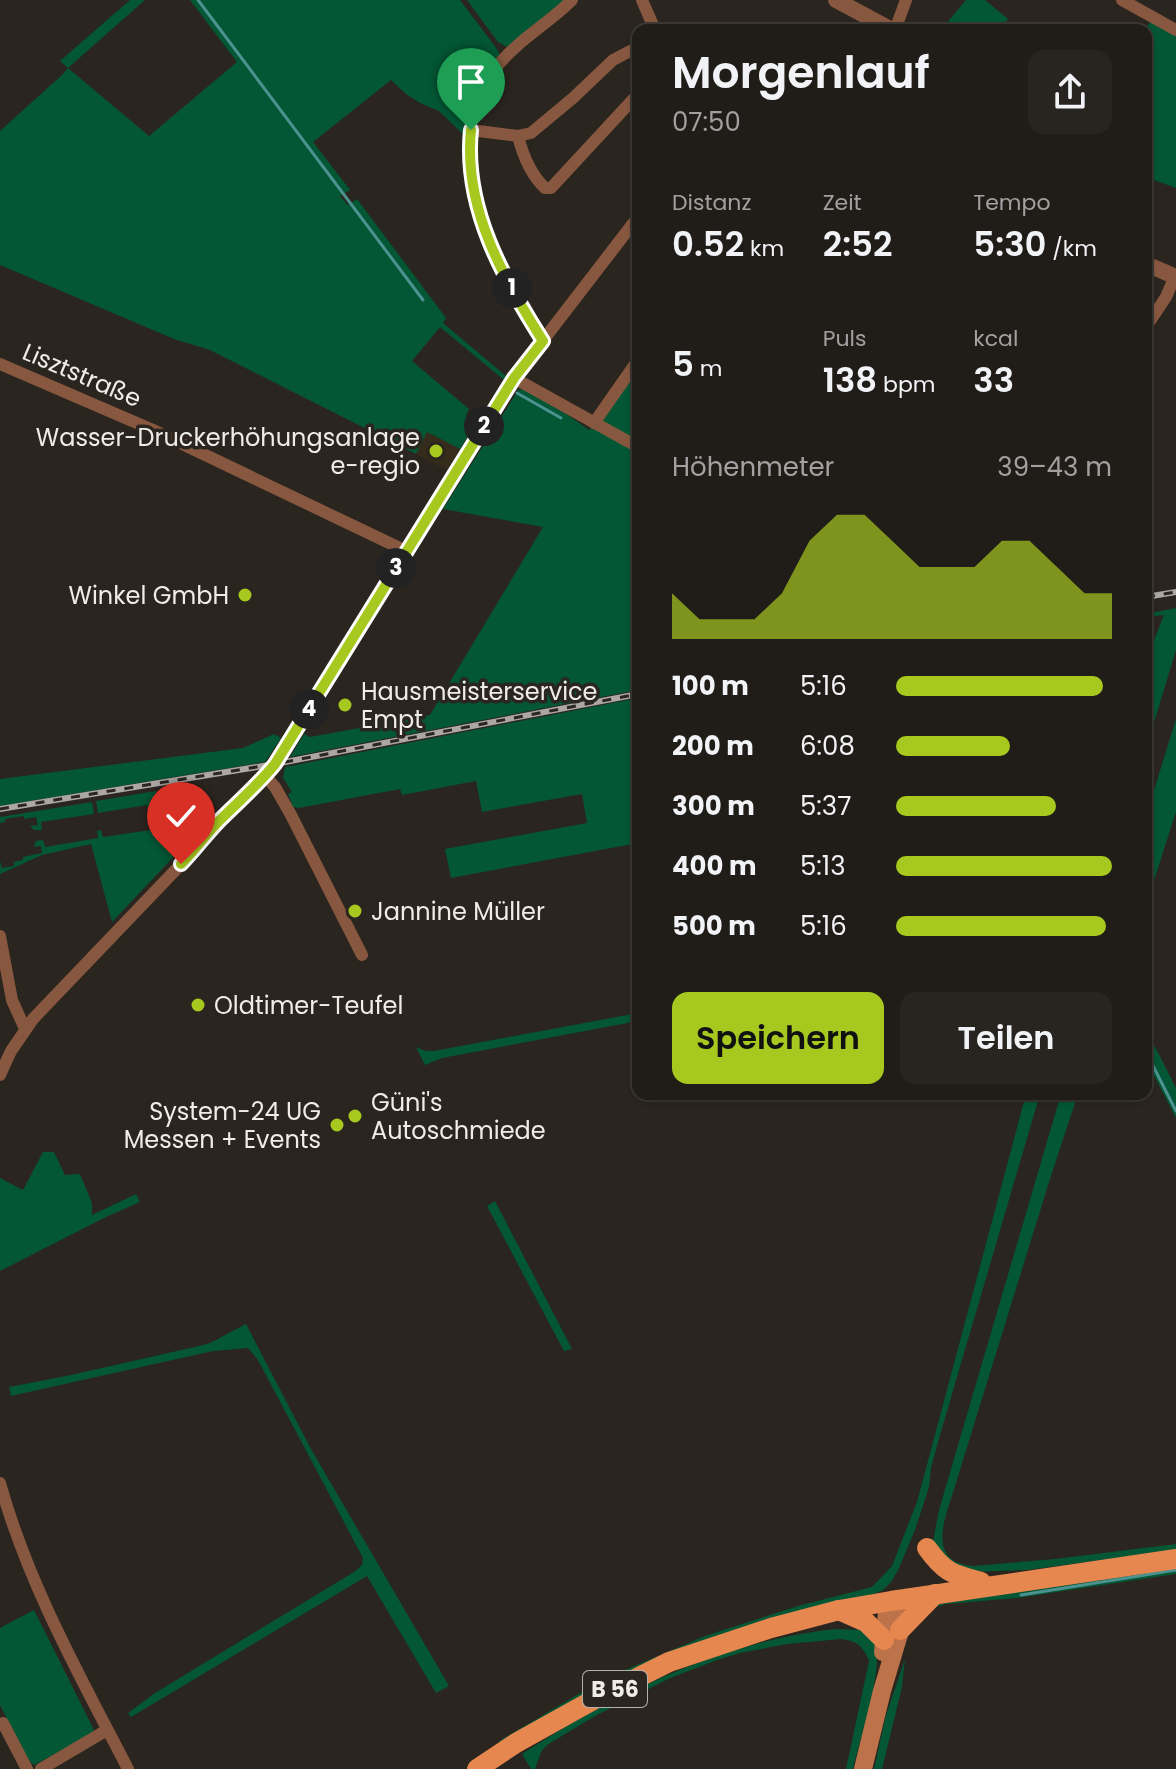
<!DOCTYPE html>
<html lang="de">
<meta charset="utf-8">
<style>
:root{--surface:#201c17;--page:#282520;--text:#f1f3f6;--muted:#a2a1a1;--line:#3d3a36;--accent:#a7c81f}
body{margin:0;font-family:Poppins,sans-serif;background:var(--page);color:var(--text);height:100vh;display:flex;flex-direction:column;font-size:30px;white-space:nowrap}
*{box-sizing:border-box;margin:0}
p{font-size:26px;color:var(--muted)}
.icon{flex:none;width:44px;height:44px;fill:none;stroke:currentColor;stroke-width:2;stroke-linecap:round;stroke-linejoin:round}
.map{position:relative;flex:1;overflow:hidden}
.panel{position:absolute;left:632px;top:24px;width:520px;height:1076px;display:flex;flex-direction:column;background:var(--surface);border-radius:16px;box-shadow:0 2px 6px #0004,0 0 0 2px var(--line)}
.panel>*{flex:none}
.pin{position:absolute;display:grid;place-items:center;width:68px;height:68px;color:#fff;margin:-82px -34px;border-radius:50% 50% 50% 0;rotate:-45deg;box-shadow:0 0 8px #0007}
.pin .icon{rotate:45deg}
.km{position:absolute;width:40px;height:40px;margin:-20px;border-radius:50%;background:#222;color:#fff;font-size:22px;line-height:40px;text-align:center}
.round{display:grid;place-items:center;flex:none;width:84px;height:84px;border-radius:16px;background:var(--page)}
.summary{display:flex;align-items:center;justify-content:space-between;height:136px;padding:0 40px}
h1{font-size:44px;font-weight:600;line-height:60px}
.stats{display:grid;grid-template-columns:repeat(3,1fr);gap:12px;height:136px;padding:8px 40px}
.stats div{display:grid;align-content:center}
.stats b{font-size:34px;font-weight:600}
.stats small{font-size:22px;font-weight:400}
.stats p{font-size:22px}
.chart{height:224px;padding:16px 40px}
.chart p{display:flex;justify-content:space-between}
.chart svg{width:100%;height:144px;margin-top:8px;fill:var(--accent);opacity:.7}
.primary-button{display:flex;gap:16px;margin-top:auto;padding:16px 40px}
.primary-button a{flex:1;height:92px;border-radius:16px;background:var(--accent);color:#111;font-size:32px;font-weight:600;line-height:92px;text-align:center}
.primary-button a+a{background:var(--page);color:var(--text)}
ul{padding:0 40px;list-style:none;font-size:26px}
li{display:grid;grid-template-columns:128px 96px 1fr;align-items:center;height:60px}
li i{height:20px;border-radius:10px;background:var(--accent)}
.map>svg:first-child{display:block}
</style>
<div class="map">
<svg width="1176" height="1769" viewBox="0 0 1176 1769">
<rect width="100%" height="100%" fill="#2b251f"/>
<polygon fill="#362c1c" points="427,432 460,449 447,470 416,454"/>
<g fill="#035734">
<polygon points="130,0 145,0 68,68 149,136 237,62 190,0 460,0 497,49 500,56 467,138 439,111 420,103 406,94 391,80 313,142 350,190 340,196 348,205 357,199 446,318 443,323 506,376 504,380 440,327 412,361 469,409 466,415 475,424 460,449 427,432 416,454 210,350 174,339 0,265 0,131 62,75 68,68 60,61"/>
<polygon points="467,0 566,0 507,47 498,42"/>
<polygon points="966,0 985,0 1008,19 999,30 941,30"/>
<polygon points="1151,21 1176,33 1176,188 1146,177 1146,30 1144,30"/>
<polygon points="638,364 638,443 603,423 602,418"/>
<polygon points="519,389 525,390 568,415 589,430 592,427 638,451 638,690 290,757 304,734 310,737 430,715 543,527 443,509"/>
<polygon points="1176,608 1176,650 1146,749 1146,660 1164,615 1146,617 1146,614"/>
<polygon points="638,698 638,843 451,878 445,849 587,823 582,794 482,812 476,781 402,795 400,789 299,808 293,807 288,794 292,792 283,778 285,767"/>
<polygon points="1176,719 1176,812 1146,905 1146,816"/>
<polygon points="274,734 281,738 265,762 0,806 0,779 243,748"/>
<polygon points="182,789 183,791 189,790 192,806 189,806 188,798 152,804 153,812 149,812 147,805 98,813 96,801 156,791 156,793"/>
<polygon points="92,802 94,814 41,822 42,830 34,830 30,826 38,825 36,817 25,819 23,816 5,819 5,822 0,823 0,817"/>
<polygon points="193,815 195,827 199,830 112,922 91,844 42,855 0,874 0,861 2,868 14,866 14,862 23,860 23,857 42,853 41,846 34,847 36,841 43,840 45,847 98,838 97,831 101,830 103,837 151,830 151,822 154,822 156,829 192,823 191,816"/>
<polygon points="638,1013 638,1021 442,1058 425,1065 416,1047 426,1051 434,1051"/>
<polygon points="1146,1029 1176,1088 1176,1118 1146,1060"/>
<polygon points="1026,1094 1040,1094 940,1435 931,1468 929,1487 915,1530 899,1568 892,1581 883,1590 872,1595 810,1608 501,1743 499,1741 604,1679 705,1636 798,1606 872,1587 892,1566 917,1502"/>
<path d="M 1061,1094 L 1078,1094 L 1049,1182 L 956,1483 C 947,1513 923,1563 974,1566 L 1055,1559 L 1176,1544 L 1176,1550 L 1027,1570 L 968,1572 L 956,1570 L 933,1542 L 939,1510 Z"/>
<polygon points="43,1152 54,1152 65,1175 80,1174 92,1203 92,1215 136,1194 140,1202 106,1217 0,1271 0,1178 23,1190"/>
<polygon points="495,1201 572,1349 564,1351 487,1206"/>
<polygon points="246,1324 311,1449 449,1686 436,1693 367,1576 131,1717 128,1713 155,1693 354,1572 362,1565 363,1558 258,1360 248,1348 213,1351 11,1396 9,1387 71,1375 199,1346 210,1343"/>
<polygon points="1176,1564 1176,1574 1017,1598 947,1604 935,1607 935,1605"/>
<polygon points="34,1610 94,1730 91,1735 34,1765 28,1760 0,1705 0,1628"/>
<path d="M 835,1629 L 866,1630 C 869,1633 872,1636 874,1640 C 886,1663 859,1742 853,1769 L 846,1769 L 869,1661 C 863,1646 857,1641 841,1639 L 787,1644 L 740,1653 L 717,1660 L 668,1679 L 595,1716 L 547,1745 L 541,1752 L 535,1769 L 531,1769 L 522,1754 C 615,1693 724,1641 835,1629 Z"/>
<polygon points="905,1659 902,1687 882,1769 874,1769 886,1715"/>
</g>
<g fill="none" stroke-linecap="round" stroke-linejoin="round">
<g stroke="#4c9291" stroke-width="3">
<polyline points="198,0 423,300"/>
<polyline points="517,393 561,418"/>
<polyline points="1146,1052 1176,1111"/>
<polyline points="1021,1595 1176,1570"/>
</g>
<g stroke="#87583f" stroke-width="12">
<polyline points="642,0 655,30"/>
<polyline points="1122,0 1176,30"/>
<polyline points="895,30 906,0"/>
<polyline points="471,130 518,136 531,133 573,98 613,60 638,47"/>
<path d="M 518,136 C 523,156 530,174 545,188 L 551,188 L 638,94"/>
<polyline points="1146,327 1166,297 1176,274"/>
<path d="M 543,341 C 497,270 432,148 495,69 C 516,41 548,24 572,0"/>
<polyline points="0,364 153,430 406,551"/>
<polyline points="514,378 638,447"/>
<polyline points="594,423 638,360"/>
<polyline points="265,776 275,787 291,815 362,955"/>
<polyline points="0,936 12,1000 25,1029"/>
<path d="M 0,1075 L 11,1051 L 33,1019 L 188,857 C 213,822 249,798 275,764 L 514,378 L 638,217"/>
<path d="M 0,1483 C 28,1584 80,1676 128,1769"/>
<polyline points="3,1723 27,1769"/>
<polyline points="41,1769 107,1730"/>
</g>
<g stroke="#87583f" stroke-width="16">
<polyline points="836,0 892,30"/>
<polyline points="1146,264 1176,277"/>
</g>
<g stroke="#bd734a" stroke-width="18">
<polyline points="883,1652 887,1613 891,1601"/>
<polyline points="863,1769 882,1691 910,1598"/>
</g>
<g stroke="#e78750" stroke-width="20">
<path d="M 927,1548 C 945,1573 952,1574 981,1582"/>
<polyline points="839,1610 866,1622 884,1640"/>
<polyline points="900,1630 935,1594"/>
<polyline points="477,1769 516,1743 595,1699 669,1662 771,1628 839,1610 891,1601 1176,1559"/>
</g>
<defs>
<g id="rail">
<polyline points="1146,597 1176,592"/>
<polyline points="0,809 275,764 638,694"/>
</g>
</defs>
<use href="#rail" stroke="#aca7a3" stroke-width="6"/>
<use href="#rail" stroke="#2b251f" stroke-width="3" stroke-dasharray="9" stroke-linecap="butt"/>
</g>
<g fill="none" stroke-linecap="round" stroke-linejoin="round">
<defs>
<path id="route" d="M 181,864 C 195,850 206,834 220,820 C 239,801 258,785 275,764 L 514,378 L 543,341 C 503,278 463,207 471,130"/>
</defs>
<use href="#route" stroke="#fff" stroke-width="16"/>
<use href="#route" stroke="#a7c81f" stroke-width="10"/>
</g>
<g fill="#a7c81f" stroke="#2b251f" stroke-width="3">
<circle cx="436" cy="451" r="8"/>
<circle cx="245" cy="595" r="8"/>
<circle cx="345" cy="705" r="8"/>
<circle cx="355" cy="911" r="8"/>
<circle cx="198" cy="1005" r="8"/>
<circle cx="355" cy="1116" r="8"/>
<circle cx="337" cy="1125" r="8"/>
</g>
<g text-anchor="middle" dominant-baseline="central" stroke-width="7" stroke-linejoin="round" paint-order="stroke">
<rect fill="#2b251f" stroke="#b5b0ac" stroke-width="2" x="583" y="1671" width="64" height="36" rx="6"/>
<g font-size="22" font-weight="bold" fill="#f0ece8">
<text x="615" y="1689">B 56</text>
</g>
<g font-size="24" fill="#f0ece8" stroke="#2b251f">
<text transform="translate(82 375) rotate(23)">Lisztstraße</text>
</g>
<g font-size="24" fill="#f0ece8" stroke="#2b251f" text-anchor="start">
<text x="420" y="437" text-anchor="end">Wasser-Druckerhöhungsanlage<tspan x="420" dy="28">e-regio</tspan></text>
<text x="229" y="595" text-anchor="end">Winkel GmbH</text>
<text x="361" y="691">Hausmeisterservice<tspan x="361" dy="28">Empt</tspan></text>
<text x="371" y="911">Jannine Müller</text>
<text x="214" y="1005">Oldtimer-Teufel</text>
<text x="371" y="1102">Güni's<tspan x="371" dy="28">Autoschmiede</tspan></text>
<text x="321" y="1111" text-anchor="end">System-24 UG<tspan x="321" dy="28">Messen + Events</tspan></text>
</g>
</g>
</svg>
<div class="pin" style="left:471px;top:130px;background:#1e9e55"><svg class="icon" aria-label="arrive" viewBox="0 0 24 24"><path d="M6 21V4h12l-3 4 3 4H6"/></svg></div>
<div class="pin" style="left:181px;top:864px;background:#d93025"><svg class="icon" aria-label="check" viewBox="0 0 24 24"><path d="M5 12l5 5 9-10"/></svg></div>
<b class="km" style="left:512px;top:288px">1</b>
<b class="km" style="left:484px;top:426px">2</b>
<b class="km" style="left:396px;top:568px">3</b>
<b class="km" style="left:309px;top:709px">4</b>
<section class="panel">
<div class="summary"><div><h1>Morgenlauf</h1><p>07:50</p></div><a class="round"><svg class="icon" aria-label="share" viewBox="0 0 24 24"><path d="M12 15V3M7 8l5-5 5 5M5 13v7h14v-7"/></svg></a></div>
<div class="stats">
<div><p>Distanz</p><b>0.52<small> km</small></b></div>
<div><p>Zeit</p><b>2:52</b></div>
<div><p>Tempo</p><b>5:30<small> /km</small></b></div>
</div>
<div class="stats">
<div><b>5<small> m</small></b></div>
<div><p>Puls</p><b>138<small> bpm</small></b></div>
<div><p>kcal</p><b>33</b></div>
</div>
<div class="chart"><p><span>Höhenmeter</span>39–43 m</p>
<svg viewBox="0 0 160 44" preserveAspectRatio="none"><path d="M0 44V30L10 38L20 38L30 38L40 30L50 14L60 6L70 6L80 14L90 22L100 22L110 22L120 14L130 14L140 22L150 30L160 30V44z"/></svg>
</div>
<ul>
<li><b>100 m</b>5:16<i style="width:96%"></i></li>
<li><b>200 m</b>6:08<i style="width:53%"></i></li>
<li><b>300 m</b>5:37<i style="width:74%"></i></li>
<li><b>400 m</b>5:13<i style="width:100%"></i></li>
<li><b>500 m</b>5:16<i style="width:97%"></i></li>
</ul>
<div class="primary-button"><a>Speichern</a><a>Teilen</a></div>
</section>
</div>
